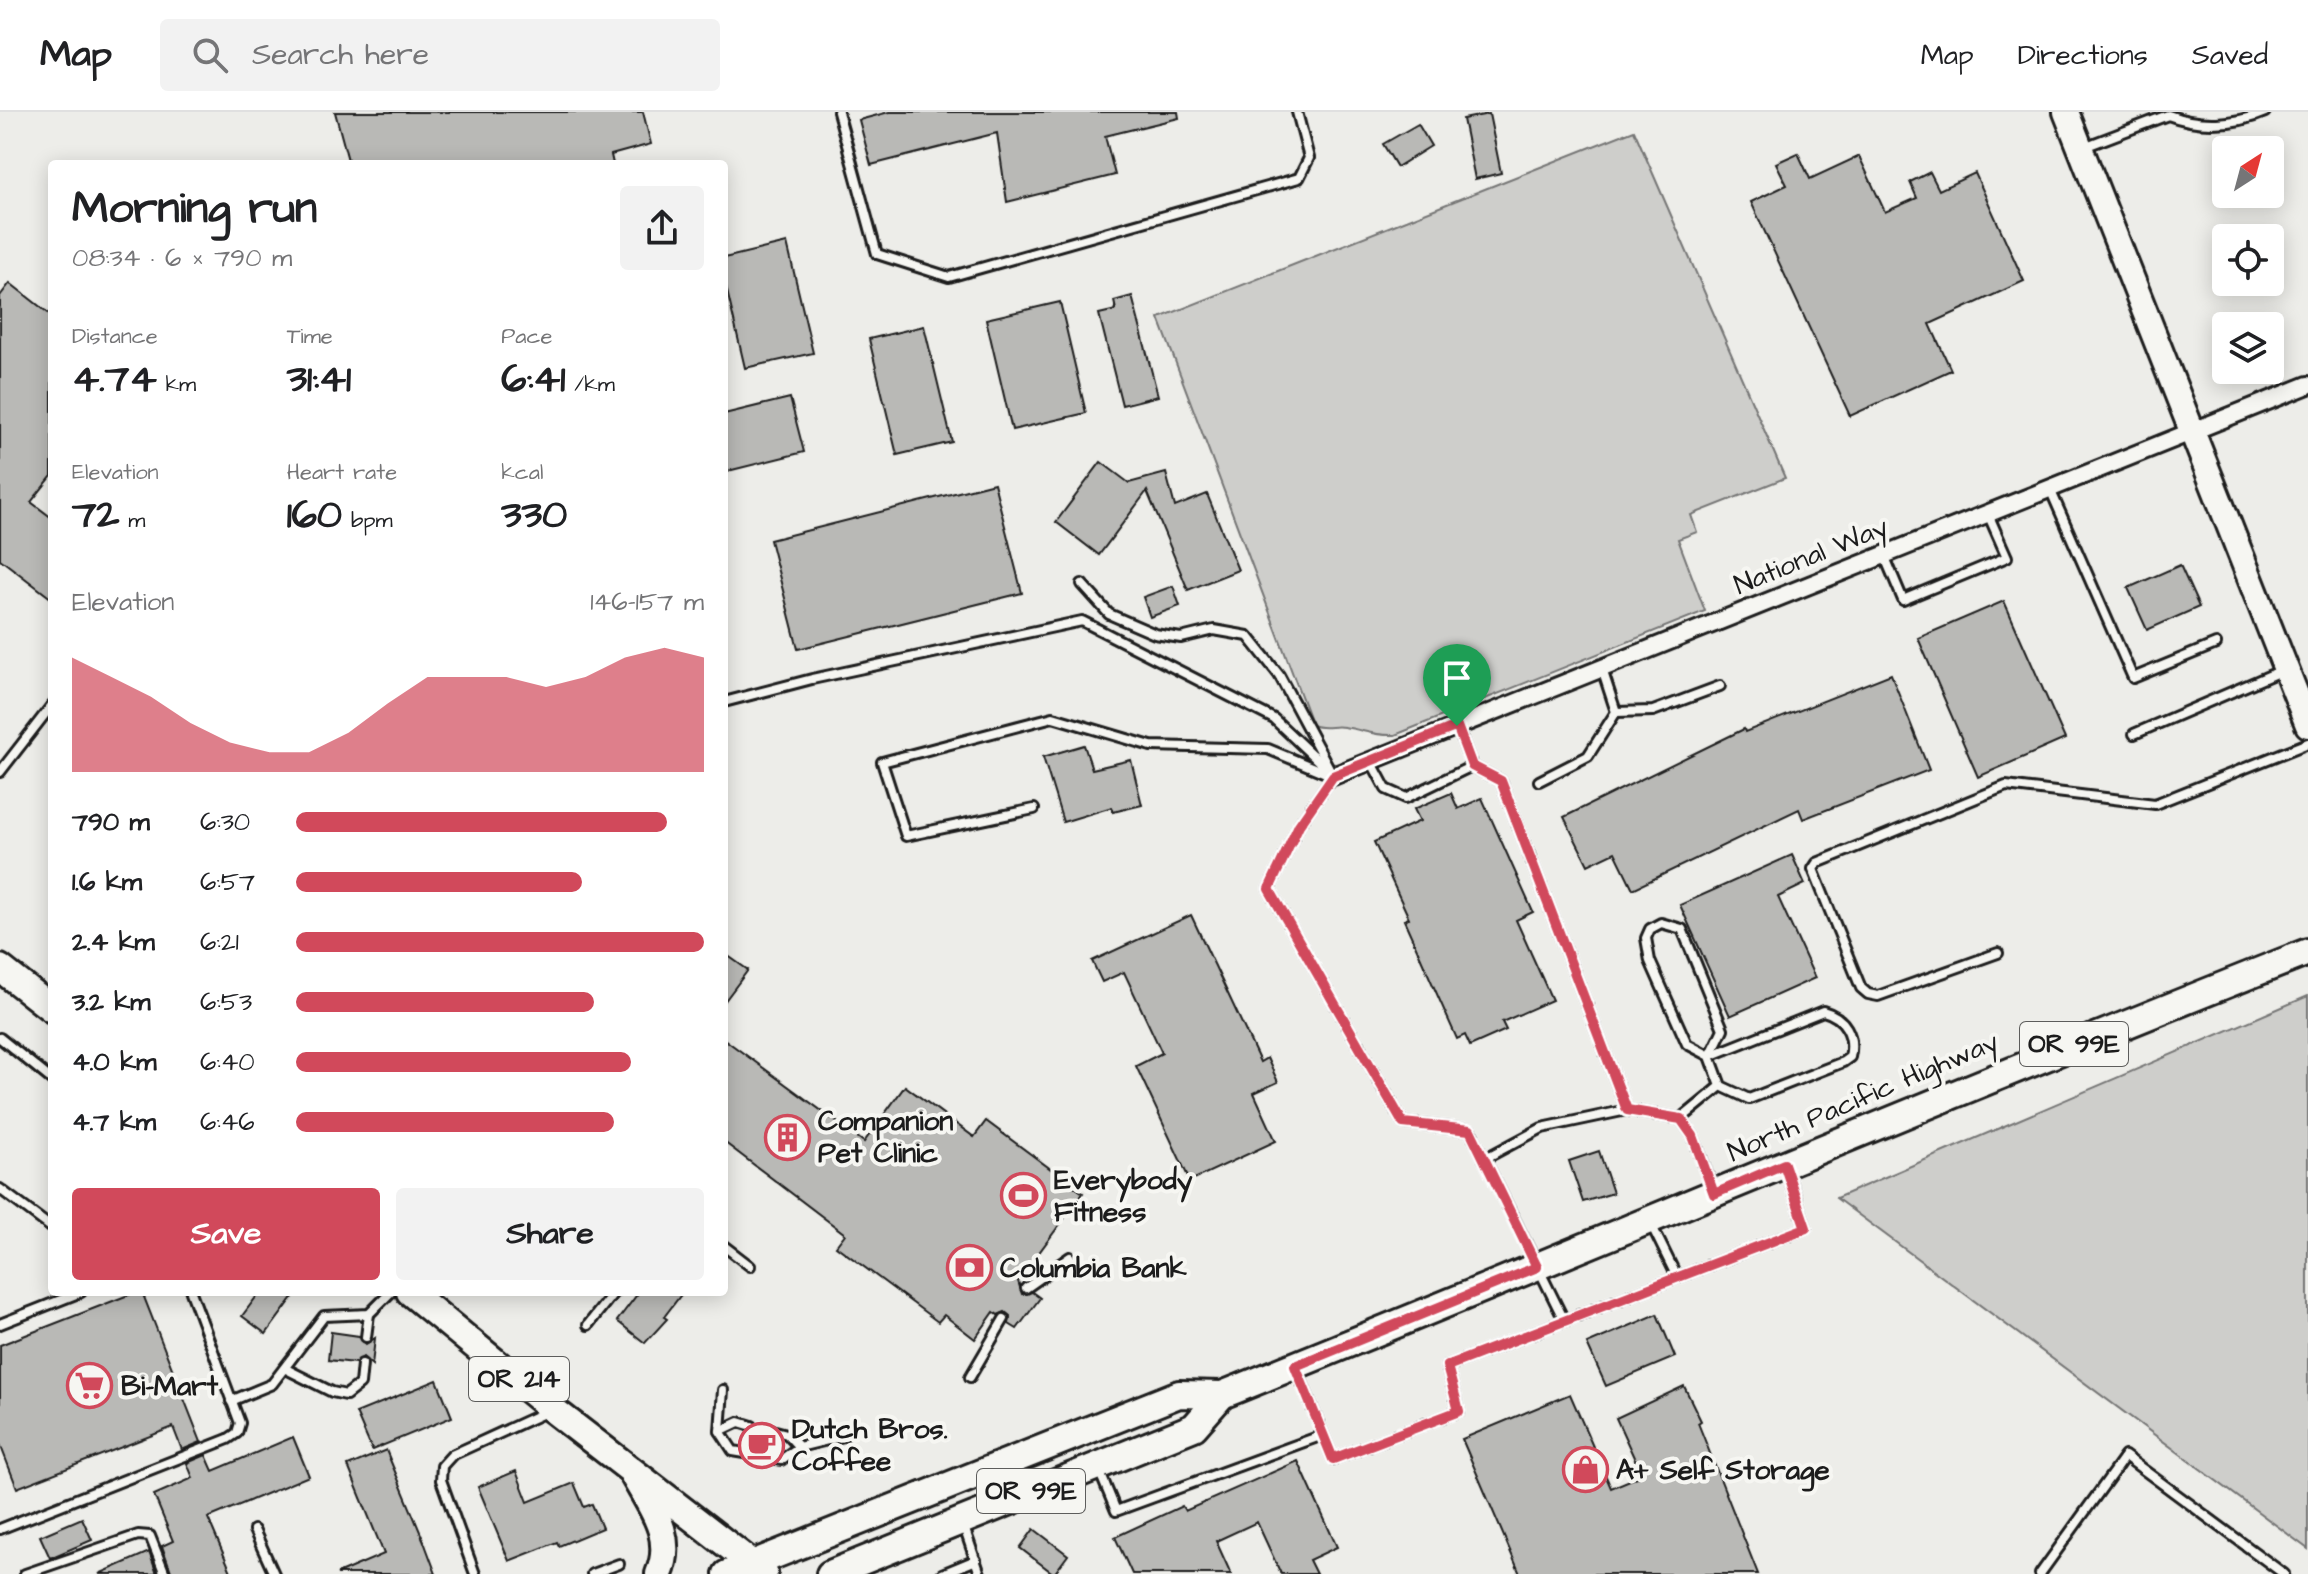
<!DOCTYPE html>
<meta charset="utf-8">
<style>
:root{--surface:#fff;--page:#f2f2f2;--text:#202124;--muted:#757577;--line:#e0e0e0;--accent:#d1495b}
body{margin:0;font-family:"Architects Daughter",sans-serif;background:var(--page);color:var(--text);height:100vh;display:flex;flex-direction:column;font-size:30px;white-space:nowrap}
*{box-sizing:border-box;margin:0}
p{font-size:26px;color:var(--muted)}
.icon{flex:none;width:44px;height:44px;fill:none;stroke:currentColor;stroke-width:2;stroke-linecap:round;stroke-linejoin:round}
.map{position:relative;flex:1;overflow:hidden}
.details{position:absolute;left:48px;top:48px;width:680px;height:1136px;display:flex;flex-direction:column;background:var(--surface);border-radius:8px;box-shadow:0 4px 20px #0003}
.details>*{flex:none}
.needle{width:52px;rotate:36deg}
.tools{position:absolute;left:2212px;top:24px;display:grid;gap:16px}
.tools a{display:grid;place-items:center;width:72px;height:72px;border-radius:8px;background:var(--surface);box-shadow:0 4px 20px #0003;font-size:40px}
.pin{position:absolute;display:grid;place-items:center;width:68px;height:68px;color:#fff;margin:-82px -34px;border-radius:50% 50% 50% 0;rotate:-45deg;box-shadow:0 0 8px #0007}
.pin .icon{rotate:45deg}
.round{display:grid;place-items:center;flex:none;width:84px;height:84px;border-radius:8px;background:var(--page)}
.head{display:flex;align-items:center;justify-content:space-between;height:136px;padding:0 24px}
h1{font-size:44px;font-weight:700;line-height:60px}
.stats{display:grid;grid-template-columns:repeat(3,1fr);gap:12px;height:136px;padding:8px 24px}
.stats div{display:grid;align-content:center}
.stats b{font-size:40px;font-weight:700}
.stats small{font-size:22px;font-weight:400}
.stats p{font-size:22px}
.chart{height:224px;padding:16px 24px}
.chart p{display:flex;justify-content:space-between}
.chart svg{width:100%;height:144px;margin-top:8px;fill:var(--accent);opacity:.7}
.button{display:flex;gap:16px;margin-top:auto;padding:16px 24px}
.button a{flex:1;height:92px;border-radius:8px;background:var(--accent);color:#fff;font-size:32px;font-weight:700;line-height:92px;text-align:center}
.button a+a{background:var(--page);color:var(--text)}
ul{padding:0 24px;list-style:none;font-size:26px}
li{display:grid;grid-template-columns:128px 96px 1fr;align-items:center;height:60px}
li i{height:20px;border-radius:10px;background:var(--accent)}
header{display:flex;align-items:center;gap:48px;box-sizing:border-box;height:112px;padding:0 40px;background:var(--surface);border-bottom:2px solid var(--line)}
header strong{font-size:38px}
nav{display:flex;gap:44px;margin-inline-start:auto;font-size:28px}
.search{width:560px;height:72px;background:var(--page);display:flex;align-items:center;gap:20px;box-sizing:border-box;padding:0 28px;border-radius:8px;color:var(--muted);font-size:30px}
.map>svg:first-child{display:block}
</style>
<header>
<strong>Map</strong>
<div class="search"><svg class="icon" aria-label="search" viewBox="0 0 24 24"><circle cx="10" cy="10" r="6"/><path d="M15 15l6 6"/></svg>Search here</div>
<nav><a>Map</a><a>Directions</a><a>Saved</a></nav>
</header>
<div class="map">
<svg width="2308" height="1462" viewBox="0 0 2308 1462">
<rect width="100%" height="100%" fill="#edede9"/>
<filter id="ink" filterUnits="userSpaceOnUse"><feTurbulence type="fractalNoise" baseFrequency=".0125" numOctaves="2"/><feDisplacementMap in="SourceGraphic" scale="16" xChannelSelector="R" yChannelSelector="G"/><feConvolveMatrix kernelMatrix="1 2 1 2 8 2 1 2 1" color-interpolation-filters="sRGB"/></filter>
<g filter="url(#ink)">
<g fill="#cececb" stroke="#757574" stroke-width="2">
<path d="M 1634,18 L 1785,366 L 1691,403 L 1697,420 L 1678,427 L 1705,499 L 1395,623 C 1373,624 1364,618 1344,615 C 1333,613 1323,618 1312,613 L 1159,206 Z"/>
<polygon points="2308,884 2308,1437 1836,1086"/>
</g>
<g fill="#b9b9b6" stroke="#1c1c1c" stroke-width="2">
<polygon points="335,0 643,0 651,32 611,43 613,52 349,52"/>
<polygon points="889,0 1178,0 1179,6 1105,24 1115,63 1007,90 997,21 871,53 859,8"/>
<polygon points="1489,2 1501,61 1475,67 1463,7"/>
<polygon points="1418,12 1431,34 1397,55 1383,32"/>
<polygon points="1798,41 1810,67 1859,44 1885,100 1917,86 1910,70 1930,60 1939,78 1975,61 2024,169 1930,212 1951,258 1850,304 1751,90 1787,73 1776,51"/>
<polygon points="787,131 813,241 745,256 724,166 724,146"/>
<polygon points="10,171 52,204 52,364 31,390 52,406 52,487 0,447 0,184"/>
<polygon points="1132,184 1158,284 1122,293 1099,202 1116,198 1114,189"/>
<polygon points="1060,190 1086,301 1012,318 986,207"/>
<polygon points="924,214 952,330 897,343 869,227"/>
<polygon points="790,286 804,340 724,360 724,302"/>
<polygon points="1101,350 1129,371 1166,361 1175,395 1207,382 1238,458 1188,478 1147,379 1099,443 1056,410"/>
<polygon points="994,371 1022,481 798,537 770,428"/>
<polygon points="2180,453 2199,495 2147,518 2128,476"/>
<polygon points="1173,474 1180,494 1150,505 1143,485"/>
<polygon points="2004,489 2065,627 1978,665 1918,526"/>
<polygon points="1891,562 1929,658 1803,707 1799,697 1633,777 1615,740 1588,753 1564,705 1744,617 1745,620"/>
<polygon points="1084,633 1092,657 1131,648 1142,693 1113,700 1112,695 1063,710 1043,645"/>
<polygon points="1451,681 1458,697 1482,686 1533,800 1516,808 1552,888 1502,910 1506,918 1470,934 1465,923 1457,927 1404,808 1409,806 1374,730 1420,709 1414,697"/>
<polygon points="1792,743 1805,772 1778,785 1815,866 1730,904 1680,793"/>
<polygon points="1191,803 1260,950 1267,946 1278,970 1254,981 1276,1029 1190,1069 1136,954 1162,941 1124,860 1102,870 1092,849"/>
<polygon points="724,841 748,858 724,890"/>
<polygon points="724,927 864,1030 905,974 974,1025 986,1009 1083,1081 1018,1169 1022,1182 1032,1180 1040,1186 1017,1217 1009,1212 1010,1204 1005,1200 998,1203 994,1200 975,1227 944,1203 938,1210 836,1134 845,1122 724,1030"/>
<polygon points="1599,1039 1613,1081 1583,1090 1569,1049"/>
<polygon points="136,1180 142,1180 201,1330 182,1338 173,1315 17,1376 0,1332 0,1233"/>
<polygon points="260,1180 297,1180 266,1222 242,1204"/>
<polygon points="639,1180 683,1180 664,1205 667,1207 645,1231 617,1209"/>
<polygon points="1657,1202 1675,1245 1606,1274 1587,1232"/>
<polygon points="331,1220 359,1224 366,1232 375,1226 372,1253 363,1245 355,1251 328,1248"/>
<polygon points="437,1268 452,1305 372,1338 356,1301"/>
<polygon points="1684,1274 1701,1309 1698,1311 1758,1462 1520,1462 1462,1327 1570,1282 1611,1376 1642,1363 1616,1306"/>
<polygon points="750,1321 776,1327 773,1339 751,1337 747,1334"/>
<polygon points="293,1325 309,1364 208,1406 232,1462 172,1462 162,1434 173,1429 154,1383 193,1366 187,1351 206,1343 213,1359"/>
<polygon points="386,1338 423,1427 436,1462 337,1462 384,1442 348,1354"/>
<polygon points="1298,1349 1337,1435 1309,1448 1316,1462 1281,1462 1257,1410 1216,1429 1231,1462 1132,1462 1115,1425 1182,1394 1185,1399"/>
<polygon points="516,1359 528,1390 574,1371 584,1395 592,1392 602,1416 559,1434 557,1430 509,1449 478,1375"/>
<polygon points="82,1406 92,1428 50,1446 40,1424"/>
<polygon points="1034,1417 1068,1443 1054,1462 1020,1436"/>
<polygon points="149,1440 157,1462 99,1462"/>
</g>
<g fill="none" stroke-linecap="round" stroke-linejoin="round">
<defs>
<g id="lane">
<polyline points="838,0 877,142 949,165 1299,66 1309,46 1297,0"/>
<path d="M 2084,35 L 2168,3 C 2199,15 2235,13 2265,0"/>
<polyline points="2050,377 2133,566 2216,532"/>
<polyline points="1884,443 1903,488 2007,445 1988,402"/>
<polyline points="1082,472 1109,502 1155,522 1181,526 1214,518 1248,524 1279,563 1329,656"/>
<polyline points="724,590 812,567 1082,509 1274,607 1330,660"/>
<polyline points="1616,600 1653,599 1720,574"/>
<polyline points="1457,614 1472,654 1501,669 1627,998"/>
<polyline points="2134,622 2285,557"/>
<polyline points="1371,649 1386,677 1406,686 1472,654"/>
<polyline points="0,660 52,593"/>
<polyline points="1333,664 1299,713 1269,777 1403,1011 1470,1018 1564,1208"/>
<polyline points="1539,669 1588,644 1616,600 1602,557"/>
<polyline points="1034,697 906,724 882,650 1053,605 1151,634 1268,637 1333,664"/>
<polyline points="1998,841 1878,884 1868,882 1861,876 1813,757 1817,751 2006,674 2155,692 2308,631"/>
<polyline points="0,926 52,968"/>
<path d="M 1681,1007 L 1721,974 L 1710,944 L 1687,932 L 1650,849 L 1646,826 L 1650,817 L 1661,811 L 1682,817 L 1723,917 L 1710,944 L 1823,899 C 1845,905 1855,923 1850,945 L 1843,950 L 1749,987 L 1721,974"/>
<polyline points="1484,1047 1542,1016 1627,998 1681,1007 1693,1024 1713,1077"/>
<polyline points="0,1077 52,1116"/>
<polyline points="1651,1112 1677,1165"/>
<polyline points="724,1134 750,1154"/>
<polyline points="1026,1176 1070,1145"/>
<polyline points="0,1212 81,1180"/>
<polyline points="588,1213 614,1180"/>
<polyline points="366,1225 369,1202"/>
<polyline points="286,1257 332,1280 346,1283 360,1272 362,1252"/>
<polyline points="1297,1258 1333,1347 1459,1299 1447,1254 1806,1116 1785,1054"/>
<polyline points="970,1265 1004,1207"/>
<polyline points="723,1278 720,1319 733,1339 745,1341"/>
<polyline points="231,1289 272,1272 324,1204 369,1202 391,1180"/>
<polyline points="764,1316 787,1322 799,1335 844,1324"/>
<polyline points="720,1319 739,1310 752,1314"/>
<polyline points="757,1343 781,1348 799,1335"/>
<polyline points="1099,1358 1116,1399 1323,1323"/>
<polyline points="963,1412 980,1462"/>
<polyline points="0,1417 228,1327 237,1321 240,1311 191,1180"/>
<polyline points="254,1418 274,1462"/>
<polyline points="25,1462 138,1423 150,1424 165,1462"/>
<polyline points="475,1462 441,1368 442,1354 452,1343 548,1299"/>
<polyline points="592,1462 619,1452"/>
<polyline points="942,1462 976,1448"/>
<polyline points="2040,1462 2125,1344 2284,1462"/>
</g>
<polyline id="street" points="1333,664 2308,273"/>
<polyline id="secondary" points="2066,0 2308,613"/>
<g id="primary">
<polyline points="0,856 52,897"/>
<polyline points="410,1180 552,1297 764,1461"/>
<path d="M 634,1364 C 652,1396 675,1425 659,1462"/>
<path d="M 727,1462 L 1179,1282 L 1222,1283 C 1585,1137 1944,983 2308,840"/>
<polyline points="830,1462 1194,1315 1222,1283"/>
</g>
</defs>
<use href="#lane" stroke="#1c1c1c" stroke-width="14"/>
<use href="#street" stroke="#1c1c1c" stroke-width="22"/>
<use href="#secondary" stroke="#1c1c1c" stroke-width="30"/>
<use href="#primary" stroke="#1c1c1c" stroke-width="32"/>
<use href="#lane" stroke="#f6f6f2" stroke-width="8"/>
<use href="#street" stroke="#f6f6f2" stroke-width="16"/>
<use href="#secondary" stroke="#f6f6f2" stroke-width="24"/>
<use href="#primary" stroke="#f6f6f2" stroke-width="26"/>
</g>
</g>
<g fill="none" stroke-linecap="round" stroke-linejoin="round" filter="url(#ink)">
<defs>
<polygon id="route" points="1457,614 1472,654 1501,669 1627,998 1681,1007 1693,1024 1714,1082 1784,1052 1806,1116 1447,1254 1459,1299 1333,1347 1295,1254 1537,1155 1470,1018 1403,1011 1269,777 1299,713 1333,664"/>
</defs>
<use href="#route" stroke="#fff" stroke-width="16"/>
<use href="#route" stroke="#d1495b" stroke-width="10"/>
</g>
<defs>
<symbol id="building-ring" viewBox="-11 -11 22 22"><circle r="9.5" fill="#f6f6f2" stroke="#d1495b" stroke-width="1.5"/><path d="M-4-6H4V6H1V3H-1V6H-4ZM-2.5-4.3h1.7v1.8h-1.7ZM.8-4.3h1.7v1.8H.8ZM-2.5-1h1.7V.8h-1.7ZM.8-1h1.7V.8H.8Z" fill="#d1495b"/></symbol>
<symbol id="stadium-ring" viewBox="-11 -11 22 22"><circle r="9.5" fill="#f6f6f2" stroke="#d1495b" stroke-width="1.5"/><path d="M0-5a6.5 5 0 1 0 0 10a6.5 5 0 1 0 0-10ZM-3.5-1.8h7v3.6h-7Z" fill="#d1495b"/></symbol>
<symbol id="bank-ring" viewBox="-11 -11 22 22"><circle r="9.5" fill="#f6f6f2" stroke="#d1495b" stroke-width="1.5"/><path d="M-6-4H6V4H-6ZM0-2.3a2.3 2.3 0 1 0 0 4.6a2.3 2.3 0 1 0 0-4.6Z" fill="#d1495b"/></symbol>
<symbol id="supermarket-ring" viewBox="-11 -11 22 22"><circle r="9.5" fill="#f6f6f2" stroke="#d1495b" stroke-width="1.5"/><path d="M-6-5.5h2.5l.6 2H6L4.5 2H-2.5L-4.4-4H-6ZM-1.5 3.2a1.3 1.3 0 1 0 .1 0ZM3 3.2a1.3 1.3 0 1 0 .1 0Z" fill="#d1495b"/></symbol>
<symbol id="cafe-ring" viewBox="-11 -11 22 22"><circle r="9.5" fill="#f6f6f2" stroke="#d1495b" stroke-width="1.5"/><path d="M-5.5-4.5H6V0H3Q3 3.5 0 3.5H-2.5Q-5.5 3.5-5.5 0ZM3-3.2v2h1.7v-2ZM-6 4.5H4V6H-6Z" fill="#d1495b"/></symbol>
<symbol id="shop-ring" viewBox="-11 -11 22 22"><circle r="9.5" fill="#f6f6f2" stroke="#d1495b" stroke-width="1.5"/><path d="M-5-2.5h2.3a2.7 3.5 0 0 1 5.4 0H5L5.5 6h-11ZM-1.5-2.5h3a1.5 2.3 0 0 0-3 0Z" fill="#d1495b"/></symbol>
</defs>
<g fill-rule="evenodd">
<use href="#building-ring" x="762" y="1000" width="51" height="51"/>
<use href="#stadium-ring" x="998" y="1058" width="51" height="51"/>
<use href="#bank-ring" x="944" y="1130" width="51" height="51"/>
<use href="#supermarket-ring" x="64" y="1248" width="51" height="51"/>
<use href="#cafe-ring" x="736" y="1308" width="51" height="51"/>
<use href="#shop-ring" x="1560" y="1332" width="51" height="51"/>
</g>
<g text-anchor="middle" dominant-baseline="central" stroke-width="8" stroke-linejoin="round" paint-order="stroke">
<g fill="#f6f6f2" stroke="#5d5d5c" stroke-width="2">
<rect x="2020" y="910" width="108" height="44" rx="6"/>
<rect x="469" y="1245" width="100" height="44" rx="6"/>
<rect x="977" y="1357" width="108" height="44" rx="6"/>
</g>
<g font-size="26" font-weight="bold" fill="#1c1c1c">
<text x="2074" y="932">OR 99E</text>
<text x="519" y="1267">OR 214</text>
<text x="1031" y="1379">OR 99E</text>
</g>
<g font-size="28" fill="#1c1c1c" stroke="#f6f6f2">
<text transform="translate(1811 444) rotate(-22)">National Way</text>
<text transform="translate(1863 985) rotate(-23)">North Pacific Highway</text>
</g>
<g font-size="28" font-weight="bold" fill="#1c1c1c" stroke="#f6f6f2" text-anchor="start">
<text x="818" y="1009">Companion<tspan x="818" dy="32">Pet Clinic</tspan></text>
<text x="1054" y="1068">Everybody<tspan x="1054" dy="32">Fitness</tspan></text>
<text x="1000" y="1156">Columbia Bank</text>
<text x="121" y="1274">Bi-Mart</text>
<text x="792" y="1317">Dutch Bros.<tspan x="792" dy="32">Coffee</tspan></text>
<text x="1616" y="1358">A+ Self Storage</text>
</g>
</g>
</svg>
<div class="tools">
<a><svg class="needle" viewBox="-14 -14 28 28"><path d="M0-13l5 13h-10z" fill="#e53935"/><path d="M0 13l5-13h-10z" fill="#757577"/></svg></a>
<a><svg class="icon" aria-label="locate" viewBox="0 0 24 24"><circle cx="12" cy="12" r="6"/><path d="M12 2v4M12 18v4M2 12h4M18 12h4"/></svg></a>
<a><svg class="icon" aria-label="layers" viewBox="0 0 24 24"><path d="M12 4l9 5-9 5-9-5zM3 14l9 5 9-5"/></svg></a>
</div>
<div class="pin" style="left:1457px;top:614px;background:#1e9e55"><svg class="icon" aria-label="arrive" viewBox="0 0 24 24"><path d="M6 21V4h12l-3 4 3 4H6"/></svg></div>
<section class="details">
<div class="head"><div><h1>Morning run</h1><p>08:34 · 6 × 790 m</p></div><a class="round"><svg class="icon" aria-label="share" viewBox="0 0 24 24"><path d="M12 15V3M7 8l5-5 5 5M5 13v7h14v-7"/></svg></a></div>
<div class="stats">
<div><p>Distance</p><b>4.74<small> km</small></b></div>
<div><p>Time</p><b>31:41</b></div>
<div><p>Pace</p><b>6:41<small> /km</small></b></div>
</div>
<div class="stats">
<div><p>Elevation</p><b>72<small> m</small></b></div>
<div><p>Heart rate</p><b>160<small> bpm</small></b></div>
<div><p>kcal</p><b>330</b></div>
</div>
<div class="chart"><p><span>Elevation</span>146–157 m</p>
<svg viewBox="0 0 160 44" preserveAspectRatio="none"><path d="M0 44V9L10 15L20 21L30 29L40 35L50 38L60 38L70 32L80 23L90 15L100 15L110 15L120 18L130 15L140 9L150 6L160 9V44z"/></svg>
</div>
<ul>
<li><b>790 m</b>6:30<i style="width:91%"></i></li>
<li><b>1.6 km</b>6:57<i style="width:70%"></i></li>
<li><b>2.4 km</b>6:21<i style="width:100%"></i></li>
<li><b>3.2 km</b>6:53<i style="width:73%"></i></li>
<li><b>4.0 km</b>6:40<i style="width:82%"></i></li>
<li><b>4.7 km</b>6:46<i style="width:78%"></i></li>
</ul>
<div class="button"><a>Save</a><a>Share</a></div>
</section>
</div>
